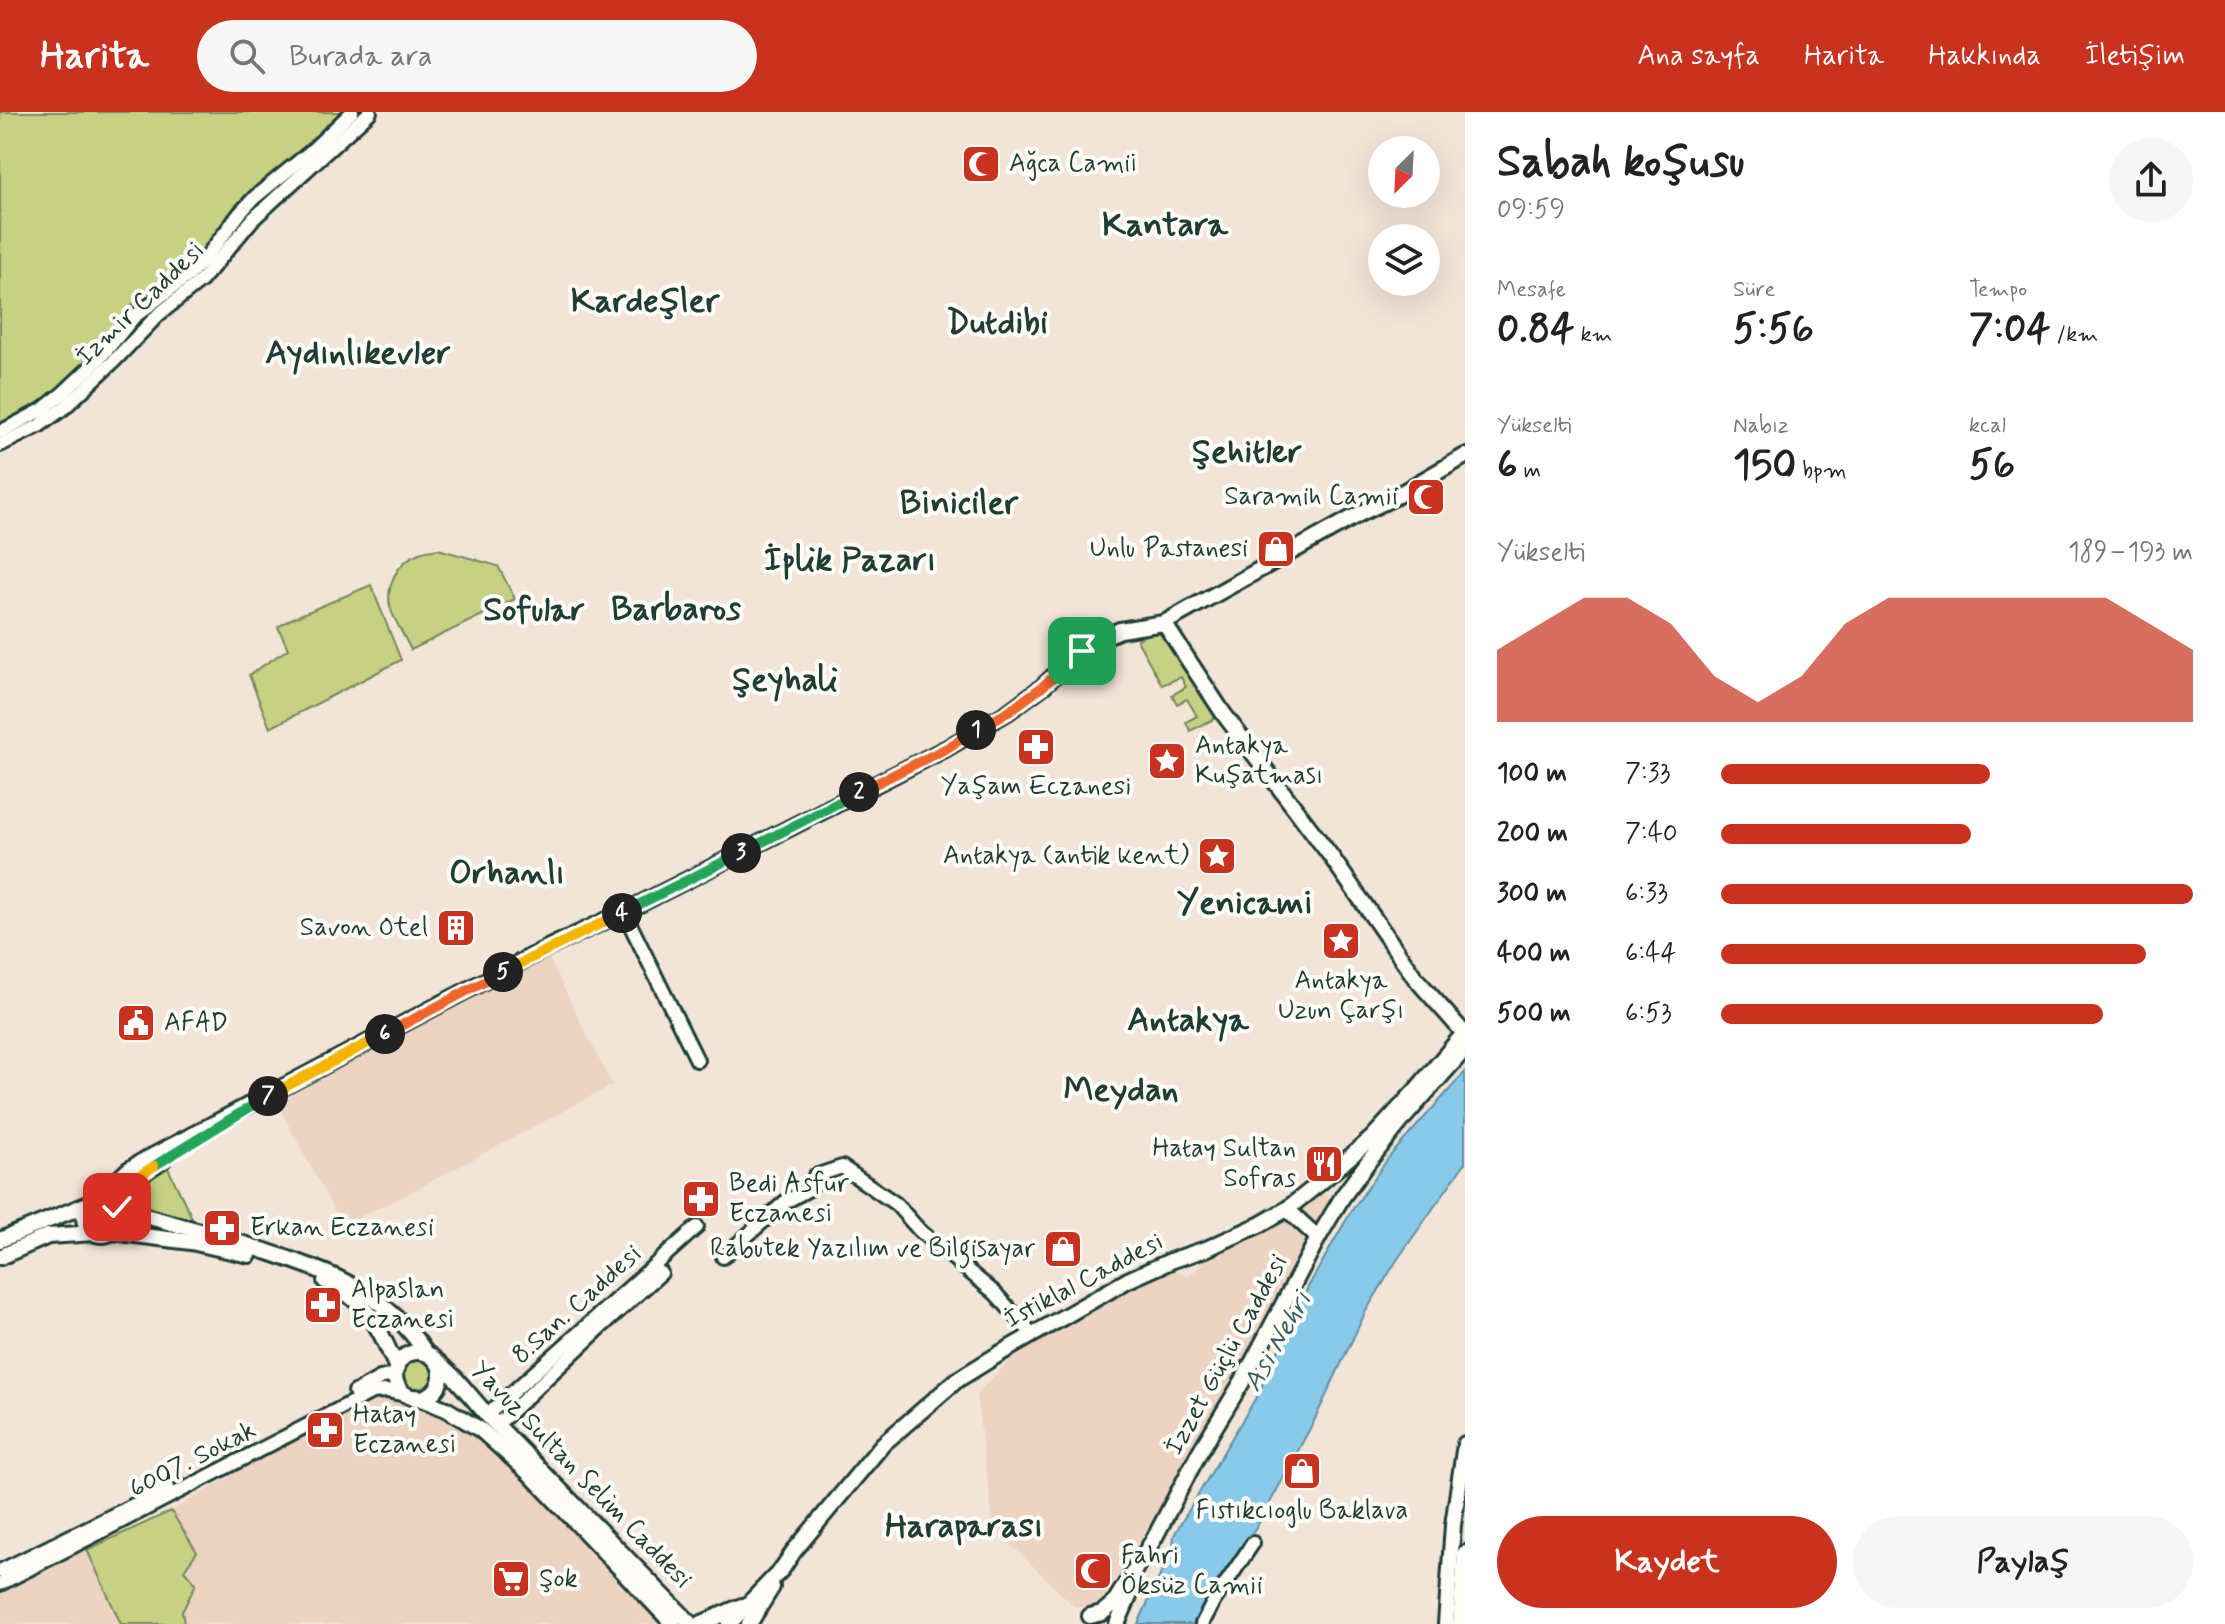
<!DOCTYPE html>
<html lang="tr">
<meta charset="utf-8">
<style>
:root{--surface:#fff;--page:#f6f6f6;--text:#222;--muted:#767676;--accent:#c8321e}
body{margin:0;font-family:Mynerve,sans-serif;background:var(--page);color:var(--text);height:100vh;display:flex;flex-direction:column;font-size:30px;white-space:nowrap}
*{box-sizing:border-box;margin:0}
p{font-size:26px;color:var(--muted)}
.icon{flex:none;width:44px;height:44px;fill:none;stroke:currentColor;stroke-width:2;stroke-linecap:round;stroke-linejoin:round}
.map{position:relative;flex:1;overflow:hidden}
.side{display:flex;flex-direction:column;background:var(--surface);width:760px}
.side>*{flex:none}
.needle{width:52px;rotate:204deg}
.tools{position:absolute;left:1368px;top:24px;display:grid;gap:16px}
.tools a{display:grid;place-items:center;width:72px;height:72px;border-radius:50%;background:var(--surface);box-shadow:0 8px 32px #0002;font-size:40px}
.pin{position:absolute;display:grid;place-items:center;width:68px;height:68px;color:#fff;margin:-34px;border-radius:16px;box-shadow:0 4px 12px #0006}
.km{position:absolute;width:40px;height:40px;margin:-20px;border-radius:50%;background:#222;color:#fff;font-size:22px;line-height:40px;text-align:center}
.round{display:grid;place-items:center;flex:none;width:84px;height:84px;border-radius:42px;background:var(--page)}
.headline{display:flex;align-items:center;justify-content:space-between;height:136px;padding:0 32px}
h1{font-size:44px;font-weight:700;line-height:60px}
.figures{display:grid;grid-template-columns:repeat(3,1fr);gap:12px;height:136px;padding:8px 32px}
.figures div{display:grid;align-content:center}
.figures b{font-size:40px;font-weight:700}
.figures small{font-size:22px;font-weight:400}
.figures p{font-size:22px}
.chart{height:224px;padding:16px 32px}
.chart p{display:flex;justify-content:space-between}
.chart svg{width:100%;height:144px;margin-top:8px;fill:var(--accent);opacity:.7}
.cta{display:flex;gap:16px;margin-top:auto;padding:16px 32px}
.cta a{flex:1;height:92px;border-radius:48px;background:var(--accent);color:#fff;font-size:32px;font-weight:700;line-height:92px;text-align:center}
.cta a+a{background:var(--page);color:var(--text)}
ul{padding:0 32px;list-style:none;font-size:26px}
li{display:grid;grid-template-columns:128px 96px 1fr;align-items:center;height:60px}
li i{height:20px;border-radius:10px;background:var(--accent)}
header{display:flex;align-items:center;gap:48px;box-sizing:border-box;height:112px;padding:0 40px;background:var(--accent);color:#fff}
header strong{font-size:38px}
nav{display:flex;gap:44px;margin-inline-start:auto;font-size:28px}
.search{width:560px;height:72px;background:var(--page);display:flex;align-items:center;gap:20px;box-sizing:border-box;padding:0 28px;border-radius:44px;color:var(--muted);font-size:30px}
main{display:flex;flex:1;min-height:0}
.map>svg:first-child{display:block}
</style>
<header>
<strong>Harita</strong>
<div class="search"><svg class="icon" aria-label="search" viewBox="0 0 24 24"><circle cx="10" cy="10" r="6"/><path d="M15 15l6 6"/></svg>Burada ara</div>
<nav><a>Ana sayfa</a><a>Harita</a><a>Hakkında</a><a>İletişim</a></nav>
</header>
<main>
<div class="map">
<svg width="1465" height="1512" viewBox="0 0 1465 1512">
<rect width="100%" height="100%" fill="#f3e4d8"/>
<filter id="ink" filterUnits="userSpaceOnUse"><feTurbulence type="fractalNoise" baseFrequency=".0125" numOctaves="2"/><feDisplacementMap in="SourceGraphic" scale="16" xChannelSelector="R" yChannelSelector="G"/><feConvolveMatrix kernelMatrix="1 2 1 2 8 2 1 2 1" color-interpolation-filters="sRGB"/></filter>
<g filter="url(#ink)">
<g fill="#ecd3c2">
<polygon points="547,842 612,973 400,1086 342,1113 276,990"/>
<polygon points="1322,1080 1329,1087 1291,1155 1223,1289 1167,1384 1103,1486 1087,1496 1074,1494 994,1416 976,1282 1026,1232 1168,1155 1188,1165 1207,1147 1288,1105"/>
<polygon points="389,1282 416,1290 493,1327 671,1512 184,1512 182,1500 196,1472 184,1458 197,1440 171,1399 369,1284"/>
<polygon points="87,1438 121,1512 0,1512 0,1481"/>
</g>
<g fill="#c6d184" stroke="#72875c" stroke-width="2">
<polygon points="0,0 350,0 199,155 142,183 133,192 50,291 0,314"/>
<path d="M 438,437 L 498,454 L 515,487 L 411,538 C 405,525 396,511 391,498 C 384,475 397,450 419,441 C 425,439 432,438 438,437 Z"/>
<polygon points="371,473 401,548 270,616 249,563 288,537 278,515 291,507"/>
<polygon points="1160,513 1218,605 1190,619 1186,610 1197,604 1187,587 1177,592 1172,583 1186,575 1181,565 1162,573 1137,528"/>
<polygon points="164,1048 196,1114 132,1089 137,1074"/>
<circle cx="417" cy="1263" r="16"/>
<polygon points="171,1399 197,1440 184,1458 196,1472 182,1500 184,1512 121,1512 87,1438"/>
</g>
<polygon fill="#89c9ea" stroke="#5f91a1" stroke-width="2" points="1465,960 1465,1051 1397,1148 1366,1199 1314,1309 1259,1411 1213,1478 1195,1512 1138,1512 1173,1435 1174,1423 1258,1282 1308,1175 1350,1101 1389,1045"/>
<g fill="none" stroke-linecap="round" stroke-linejoin="round">
<defs>
<g id="secondary">
<polyline points="0,320 42,298 62,282 99,247 134,205 190,162 204,148 240,101 255,85 309,41 352,0"/>
<polyline points="0,333 39,314 64,296 113,250 158,203 202,168 253,107 370,0"/>
<polyline points="624,800 697,948"/>
<polyline points="723,1145 785,1090 811,1076 815,1064 842,1055 896,1092 920,1119 995,1181 1033,1223"/>
<polyline points="355,1280 380,1266 396,1262"/>
<polyline points="487,1303 697,1115"/>
<polyline points="497,1313 599,1217 661,1161"/>
<polyline points="0,1459 168,1376"/>
<polyline points="0,1472 372,1280 387,1279 410,1284"/>
<polyline points="1202,1512 1214,1489 1253,1431"/>
</g>
<g id="primary">
<polyline points="1164,511 1223,601 1330,743 1416,867 1464,921"/>
<circle cx="102" cy="1105" r="18"/>
<polyline points="96,1088 128,1058 141,1050 545,837 624,800 947,636 1008,600 1042,575 1076,544 1099,527 1120,518 1164,511 1361,401 1391,387 1465,344"/>
<polyline points="117,1095 136,1066 163,1048"/>
<path d="M 119,1097 C 167,1110 214,1122 262,1138 C 330,1161 383,1177 426,1241"/>
<polyline points="1287,1097 1318,1126"/>
<polyline points="112,1120 191,1130 249,1143"/>
<polyline points="0,1128 90,1091"/>
<polyline points="0,1145 48,1124 95,1121"/>
<path d="M 325,1169 C 370,1191 377,1213 397,1256"/>
<circle cx="418" cy="1263" r="23"/>
<polyline points="437,1249 456,1267 487,1303 691,1512"/>
<polyline points="416,1285 446,1297 481,1318 530,1362 673,1512"/>
<polyline points="1090,1504 1102,1501 1114,1491 1155,1425 1199,1341 1242,1270 1318,1126 1343,1084 1368,1050 1408,1001 1465,937"/>
<polyline points="700,1512 742,1494"/>
<polyline points="729,1512 782,1457 794,1439 883,1332 957,1268 999,1242 1128,1168 1173,1148 1206,1137 1261,1112 1287,1097 1321,1070 1373,1025 1416,978 1465,920"/>
<polyline points="749,1512 772,1475"/>
<polyline points="1117,1512 1134,1473"/>
<polyline points="1446,1512 1453,1413 1465,1332"/>
<polyline points="1460,1512 1465,1441"/>
</g>
</defs>
<use href="#secondary" stroke="#1f3d34" stroke-width="18"/>
<use href="#primary" stroke="#1f3d34" stroke-width="20"/>
<use href="#secondary" stroke="#fdfcf7" stroke-width="12"/>
<use href="#primary" stroke="#fdfcf7" stroke-width="14"/>
</g>
</g>
<g fill="none" stroke-linecap="round" stroke-linejoin="round" filter="url(#ink)">
<defs>
<polyline id="split-1" points="976,618 1008,600 1042,575 1082,539"/>
<polyline id="split-2" points="859,680 947,636 976,618"/>
<polyline id="split-3" points="741,741 859,680"/>
<polyline id="split-4" points="622,801 741,741"/>
<polyline id="split-5" points="503,860 622,801"/>
<polyline id="split-6" points="385,922 503,860"/>
<polyline id="split-7" points="268,984 385,922"/>
<polyline id="split-8" points="154,1054 268,984"/>
<polyline id="split-9" points="117,1095 136,1066 154,1054"/>
</defs>
<use href="#split-1" stroke="#fff" stroke-width="16"/>
<use href="#split-2" stroke="#fff" stroke-width="16"/>
<use href="#split-3" stroke="#fff" stroke-width="16"/>
<use href="#split-4" stroke="#fff" stroke-width="16"/>
<use href="#split-5" stroke="#fff" stroke-width="16"/>
<use href="#split-6" stroke="#fff" stroke-width="16"/>
<use href="#split-7" stroke="#fff" stroke-width="16"/>
<use href="#split-8" stroke="#fff" stroke-width="16"/>
<use href="#split-9" stroke="#fff" stroke-width="16"/>
<use href="#split-1" stroke="#f0652b" stroke-width="10"/>
<use href="#split-2" stroke="#f0652b" stroke-width="10"/>
<use href="#split-3" stroke="#22a559" stroke-width="10"/>
<use href="#split-4" stroke="#22a559" stroke-width="10"/>
<use href="#split-5" stroke="#f5b400" stroke-width="10"/>
<use href="#split-6" stroke="#f0652b" stroke-width="10"/>
<use href="#split-7" stroke="#f5b400" stroke-width="10"/>
<use href="#split-8" stroke="#22a559" stroke-width="10"/>
<use href="#split-9" stroke="#f5b400" stroke-width="10"/>
</g>
<defs>
<symbol id="mosque-square" viewBox="-11 -11 22 22"><rect x="-9" y="-9" width="18" height="18" rx="4" fill="#c8321e" stroke="#fdfcf7"/><path d="M3.5-4.9A6 6 0 1 0 3.5 4.9A5 5 0 1 1 3.5-4.9Z" fill="#fff"/></symbol>
<symbol id="shop-square" viewBox="-11 -11 22 22"><rect x="-9" y="-9" width="18" height="18" rx="4" fill="#c8321e" stroke="#fdfcf7"/><path d="M-5-2.5h2.3a2.7 3.5 0 0 1 5.4 0H5L5.5 6h-11ZM-1.5-2.5h3a1.5 2.3 0 0 0-3 0Z" fill="#fff"/></symbol>
<symbol id="pharmacy-square" viewBox="-11 -11 22 22"><rect x="-9" y="-9" width="18" height="18" rx="4" fill="#c8321e" stroke="#fdfcf7"/><path d="M-2-6h4v4h4v4h-4v4h-4v-4h-4v-4h4Z" fill="#fff"/></symbol>
<symbol id="sight-square" viewBox="-11 -11 22 22"><rect x="-9" y="-9" width="18" height="18" rx="4" fill="#c8321e" stroke="#fdfcf7"/><path d="M0-6L1.8-2.2L6-1.7L2.9 1.2L3.7 5.4L0 3.3L-3.7 5.4L-2.9 1.2L-6-1.7L-1.8-2.2Z" fill="#fff"/></symbol>
<symbol id="building-square" viewBox="-11 -11 22 22"><rect x="-9" y="-9" width="18" height="18" rx="4" fill="#c8321e" stroke="#fdfcf7"/><path d="M-4-6H4V6H1V3H-1V6H-4ZM-2.5-4.3h1.7v1.8h-1.7ZM.8-4.3h1.7v1.8H.8ZM-2.5-1h1.7V.8h-1.7ZM.8-1h1.7V.8H.8Z" fill="#fff"/></symbol>
<symbol id="civic-square" viewBox="-11 -11 22 22"><rect x="-9" y="-9" width="18" height="18" rx="4" fill="#c8321e" stroke="#fdfcf7"/><path d="M-.6-6.5H3V-4.5H.6V-3L4-1V1h2V6H-6V1h2V-1L-.6-3ZM-1.2 2.5V6h2.4V2.5Z" fill="#fff"/></symbol>
<symbol id="restaurant-square" viewBox="-11 -11 22 22"><rect x="-9" y="-9" width="18" height="18" rx="4" fill="#c8321e" stroke="#fdfcf7"/><path d="M-5-6h1v4h1v-4h1v4h1v-4h1v5L-1.5 .5V6h-2V.5L-5-1ZM5-6V6H3V1.5H1.5Q1.5-4 5-6Z" fill="#fff"/></symbol>
<symbol id="supermarket-square" viewBox="-11 -11 22 22"><rect x="-9" y="-9" width="18" height="18" rx="4" fill="#c8321e" stroke="#fdfcf7"/><path d="M-6-5.5h2.5l.6 2H6L4.5 2H-2.5L-4.4-4H-6ZM-1.5 3.2a1.3 1.3 0 1 0 .1 0ZM3 3.2a1.3 1.3 0 1 0 .1 0Z" fill="#fff"/></symbol>
</defs>
<g fill-rule="evenodd">
<use href="#mosque-square" x="959" y="30" width="44" height="44"/>
<use href="#mosque-square" x="1404" y="363" width="44" height="44"/>
<use href="#shop-square" x="1254" y="415" width="44" height="44"/>
<use href="#pharmacy-square" x="1014" y="613" width="44" height="44"/>
<use href="#sight-square" x="1145" y="627" width="44" height="44"/>
<use href="#sight-square" x="1195" y="722" width="44" height="44"/>
<use href="#building-square" x="434" y="794" width="44" height="44"/>
<use href="#sight-square" x="1319" y="807" width="44" height="44"/>
<use href="#civic-square" x="114" y="889" width="44" height="44"/>
<use href="#restaurant-square" x="1302" y="1030" width="44" height="44"/>
<use href="#pharmacy-square" x="679" y="1065" width="44" height="44"/>
<use href="#pharmacy-square" x="200" y="1094" width="44" height="44"/>
<use href="#shop-square" x="1041" y="1115" width="44" height="44"/>
<use href="#pharmacy-square" x="301" y="1171" width="44" height="44"/>
<use href="#pharmacy-square" x="303" y="1296" width="44" height="44"/>
<use href="#shop-square" x="1280" y="1337" width="44" height="44"/>
<use href="#mosque-square" x="1071" y="1437" width="44" height="44"/>
<use href="#supermarket-square" x="489" y="1445" width="44" height="44"/>
</g>
<g text-anchor="middle" dominant-baseline="central" stroke-width="8" stroke-linejoin="round" paint-order="stroke">
<g font-size="26" fill="#1f3d34" stroke="#fdfcf7" text-anchor="start">
<text x="1009" y="52">Ağca Camii</text>
<text x="1398" y="385" text-anchor="end">Saramih Camii</text>
<text x="1248" y="437" text-anchor="end">Unlu Pastanesi</text>
<text x="1195" y="634">Antakya<tspan x="1195" dy="30">Kuşatması</tspan></text>
<text x="1036" y="675" text-anchor="middle">Yaşam Eczanesi</text>
<text x="1189" y="744" text-anchor="end">Antakya (antik kent)</text>
<text x="428" y="816" text-anchor="end">Savon Otel</text>
<text x="1341" y="869" text-anchor="middle">Antakya<tspan x="1341" dy="30">Uzun Çarşı</tspan></text>
<text x="164" y="911">AFAD</text>
<text x="1296" y="1037" text-anchor="end">Hatay Sultan<tspan x="1296" dy="30">Sofras</tspan></text>
<text x="729" y="1072">Bedi Asfur<tspan x="729" dy="30">Eczanesi</tspan></text>
<text x="250" y="1116">Erkan Eczanesi</text>
<text x="1035" y="1137" text-anchor="end">Rabutek Yazılım ve Bilgisayar</text>
<text x="351" y="1178">Alpaslan<tspan x="351" dy="30">Eczanesi</tspan></text>
<text x="353" y="1303">Hatay<tspan x="353" dy="30">Eczanesi</tspan></text>
<text x="1302" y="1399" text-anchor="middle">Fıstıkcıoglu Baklava</text>
<text x="1121" y="1444">Fahri<tspan x="1121" dy="30">Öksüz Camii</tspan></text>
<text x="539" y="1467">Şok</text>
</g>
<g font-size="26" fill="#1f3d34" stroke="#fdfcf7">
<text transform="translate(141 192) rotate(-44)">İzmir Caddesi</text>
<text transform="translate(1084 1169) rotate(-28)">İstiklal Caddesi</text>
<text transform="translate(577 1193) rotate(-42)">8.San. Caddesi</text>
<text transform="translate(1227 1243) rotate(-61)">İzzet Güçlü Caddesi</text>
<text transform="translate(193 1348) rotate(-27)">6007. Sokak</text>
<text transform="translate(581 1363) rotate(46)">Yavuz Sultan Selim Caddesi</text>
</g>
<g font-size="28" font-style="italic" fill="#3a6062" stroke="#fdfcf7">
<text transform="translate(1278 1230) rotate(-60)">Asi Nehri</text>
</g>
<g font-size="34" font-weight="bold" fill="#1f3d34" stroke="#fdfcf7">
<text x="1165" y="113">Kantara</text>
<text x="645" y="189">Kardeşler</text>
<text x="997" y="211">Dutdibi</text>
<text x="358" y="241">Aydınlıkevler</text>
<text x="1247" y="340">Şehitler</text>
<text x="959" y="391">Biniciler</text>
<text x="850" y="448">İplik Pazarı</text>
<text x="676" y="497">Barbaros</text>
<text x="534" y="498">Sofular</text>
<text x="785" y="568">Şeyhali</text>
<text x="507" y="761">Orhanlı</text>
<text x="1245" y="791">Yenicami</text>
<text x="1188" y="908">Antakya</text>
<text x="1121" y="978">Meydan</text>
<text x="964" y="1414">Haraparası</text>
</g>
</g>
</svg>
<div class="tools">
<a><svg class="needle" viewBox="-14 -14 28 28"><path d="M0-13l5 13h-10z" fill="#e53935"/><path d="M0 13l5-13h-10z" fill="#767676"/></svg></a>
<a><svg class="icon" aria-label="layers" viewBox="0 0 24 24"><path d="M12 4l9 5-9 5-9-5zM3 14l9 5 9-5"/></svg></a>
</div>
<div class="pin" style="left:1082px;top:539px;background:#1e9e55"><svg class="icon" aria-label="arrive" viewBox="0 0 24 24"><path d="M6 21V4h12l-3 4 3 4H6"/></svg></div>
<div class="pin" style="left:117px;top:1095px;background:#d93025"><svg class="icon" aria-label="check" viewBox="0 0 24 24"><path d="M5 12l5 5 9-10"/></svg></div>
<b class="km" style="left:976px;top:618px">1</b>
<b class="km" style="left:859px;top:680px">2</b>
<b class="km" style="left:741px;top:741px">3</b>
<b class="km" style="left:622px;top:801px">4</b>
<b class="km" style="left:503px;top:860px">5</b>
<b class="km" style="left:385px;top:922px">6</b>
<b class="km" style="left:268px;top:984px">7</b>
</div>
<section class="side">
<div class="headline"><div><h1>Sabah koşusu</h1><p>09:59</p></div><a class="round"><svg class="icon" aria-label="share" viewBox="0 0 24 24"><path d="M12 15V3M7 8l5-5 5 5M5 13v7h14v-7"/></svg></a></div>
<div class="figures">
<div><p>Mesafe</p><b>0.84<small> km</small></b></div>
<div><p>Süre</p><b>5:56</b></div>
<div><p>Tempo</p><b>7:04<small> /km</small></b></div>
</div>
<div class="figures">
<div><p>Yükselti</p><b>6<small> m</small></b></div>
<div><p>Nabız</p><b>150<small> bpm</small></b></div>
<div><p>kcal</p><b>56</b></div>
</div>
<div class="chart"><p><span>Yükselti</span>189–193 m</p>
<svg viewBox="0 0 160 44" preserveAspectRatio="none"><path d="M0 44V22L10 14L20 6L30 6L40 14L50 30L60 38L70 30L80 14L90 6L100 6L110 6L120 6L130 6L140 6L150 14L160 22V44z"/></svg>
</div>
<ul>
<li><b>100 m</b>7:33<i style="width:57%"></i></li>
<li><b>200 m</b>7:40<i style="width:53%"></i></li>
<li><b>300 m</b>6:33<i style="width:100%"></i></li>
<li><b>400 m</b>6:44<i style="width:90%"></i></li>
<li><b>500 m</b>6:53<i style="width:81%"></i></li>
</ul>
<div class="cta"><a>Kaydet</a><a>Paylaş</a></div>
</section>
</main>
